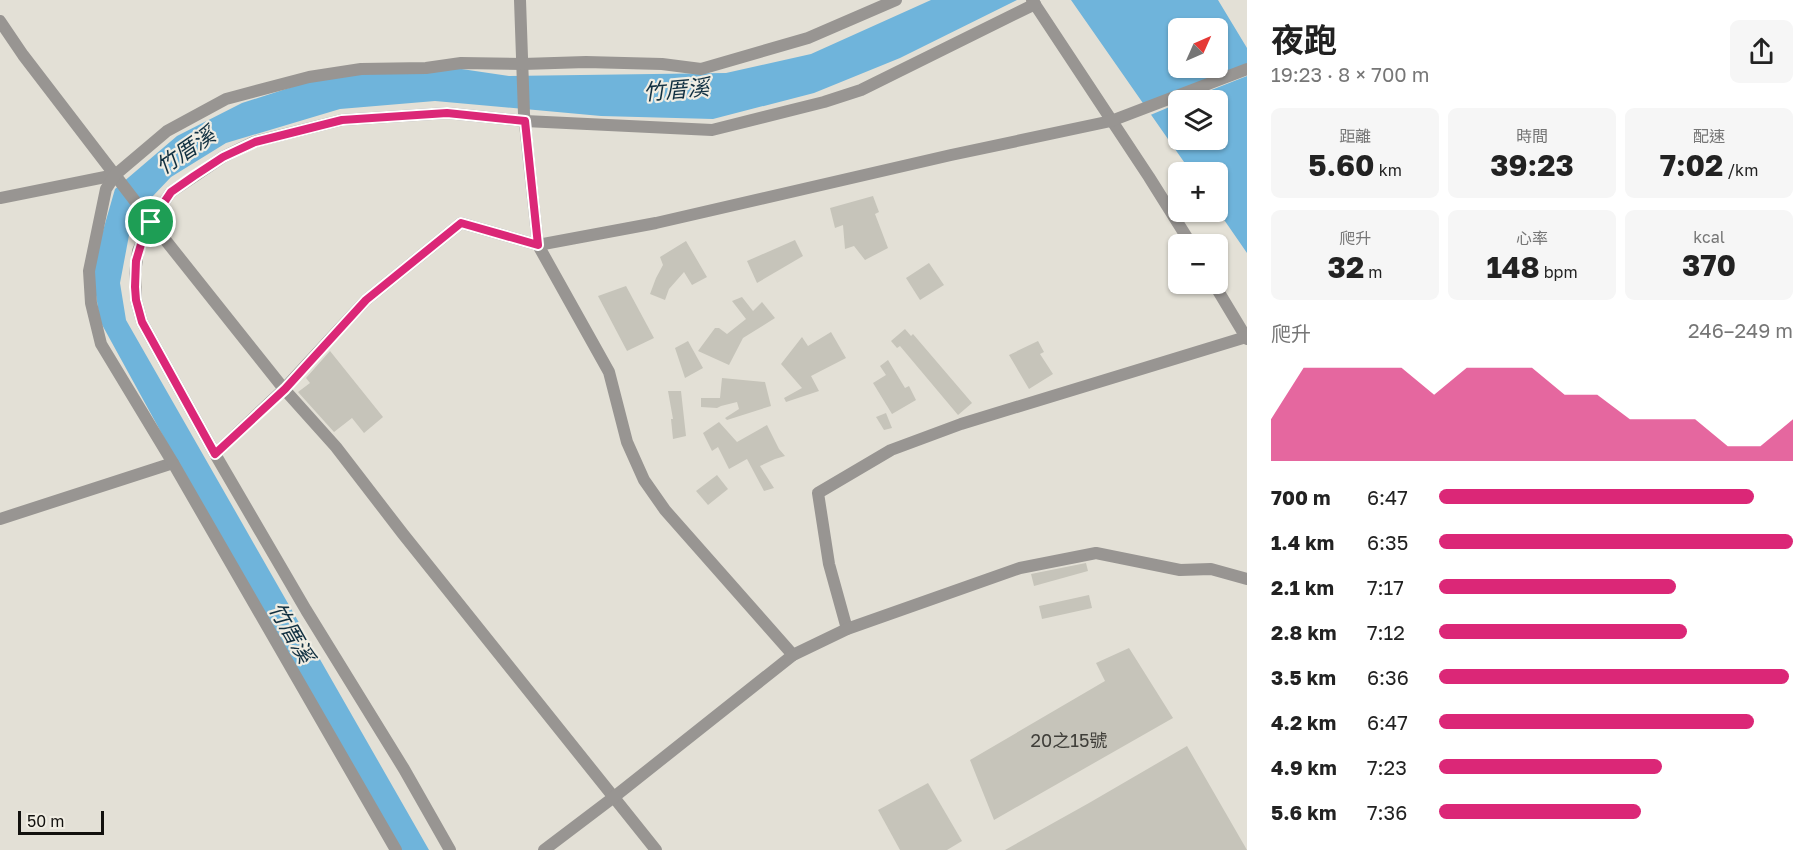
<!DOCTYPE html>
<html lang="zh-TW">
<meta charset="utf-8">
<style>
:root{--surface:#fff;--page:#f6f6f6;--text:#222;--muted:#767676;--accent:#db2777}
body{margin:0;font-family:"Golos Text","Noto Sans TC",sans-serif;background:var(--page);color:var(--text);height:100vh;display:flex;flex-direction:column;font-size:22px;white-space:nowrap}
*{box-sizing:border-box;margin:0}
p{font-size:20px;color:var(--muted)}
.icon{flex:none;width:33px;height:33px;fill:none;stroke:currentColor;stroke-width:2;stroke-linecap:round;stroke-linejoin:round}
.map{position:relative;flex:1;overflow:hidden}
.sheet{display:flex;flex-direction:column;background:var(--surface);width:570px}
.sheet>*{flex:none}
.needle{width:39px;rotate:45deg}
.fabs{position:absolute;left:1168px;top:18px;display:grid;gap:12px}
.fabs a{display:grid;place-items:center;width:60px;height:60px;border-radius:9px;background:var(--surface);box-shadow:0 2px 4px #0004;font-size:30px}
.scale{position:absolute;left:18px;bottom:15px;width:86px;box-sizing:border-box;padding-left:6px;border:3px solid #12110e;border-top:0;font-size:16px;line-height:21px;white-space:nowrap;color:#12110e;-webkit-text-stroke:4px #f0ede3;paint-order:stroke}
.pin{position:absolute;display:grid;place-items:center;width:51px;height:51px;color:#fff;margin:-26px;border:3px solid #fff;border-radius:50%;box-shadow:0 2px 6px #0007}
.round{display:grid;place-items:center;flex:none;width:63px;height:63px;border-radius:9px;background:var(--page)}
.head{display:flex;align-items:center;justify-content:space-between;height:102px;padding:0 24px}
h1{font-size:33px;font-weight:700;line-height:45px}
.stats{display:grid;grid-template-columns:repeat(3,1fr);gap:9px;height:102px;padding:6px 24px}
.stats div{display:grid;align-content:center;border-radius:9px;background:var(--page);text-align:center}
.stats b{font-size:30px;font-weight:700}
.stats small{font-size:16px;font-weight:400}
.stats p{font-size:16px}
.chart{height:168px;padding:12px 24px}
.chart p{display:flex;justify-content:space-between}
.chart svg{width:100%;height:108px;margin-top:6px;fill:var(--accent);opacity:.7}
ul{padding:0 24px;list-style:none;font-size:20px}
li{display:grid;grid-template-columns:96px 72px 1fr;align-items:center;height:45px}
li i{height:15px;border-radius:8px;background:var(--accent)}
main{display:flex;flex:1;min-height:0}
.map>svg:first-child{display:block}
</style>
<main>
<div class="map">
<svg width="1247" height="850" viewBox="0 0 1247 850">
<rect width="100%" height="100%" fill="#e3e0d6"/>
<g fill="#6fb4db" fill-rule="evenodd">
<polygon points="931,0 1017,0 900,58 814,93 713,119 601,116 435,101 340,109 226,143 171,177 152,197 130,230 120,283 126,320 429,850 396,850 268,627 100,321 92,269 115,189 177,136 242,103 323,77 448,67 509,76 726,73 811,54"/>
<path d="M 1071,0 L 1218,0 L 1247,48 L 1247,253 L 1218,211 L 1218,172 L 1191,172 ZM 1179,28 L 1218,28 L 1218,68 L 1179,68 ZM 1179,100 L 1218,100 L 1218,140 L 1179,140 Z"/>
</g>
<polygon fill="#e3e0d6" points="1247,69 1247,76 1186,100 1179,100 1179,103 1148,116 1144,110"/>
<g fill="#c6c4ba">
<polygon points="873,196 879,212 875,214 888,248 865,260 854,246 845,249 843,225 835,228 830,208"/>
<polygon points="795,240 803,256 757,283 747,261"/>
<polygon points="686,241 707,277 692,285 684,272 669,289 665,300 650,294 656,278 663,265 660,257"/>
<polygon points="929,263 944,285 920,300 906,278"/>
<polygon points="626,286 654,338 627,351 598,296"/>
<polygon points="742,297 753,311 762,302 775,318 743,338 729,365 698,351 715,328 719,328 727,334 746,319 732,301"/>
<polygon points="905,329 911,336 913,334 972,403 958,415 900,346 897,348 891,341"/>
<polygon points="831,332 846,358 811,376 819,391 786,402 784,398 802,388 781,364 802,337 808,346"/>
<polygon points="688,341 703,368 685,378 675,348"/>
<polygon points="1038,341 1044,352 1040,354 1053,374 1029,389 1009,355"/>
<polygon points="330,351 383,417 364,433 352,418 334,432 298,392 310,383 306,378"/>
<polygon points="888,360 905,388 909,386 916,400 892,414 873,383 886,375 880,366"/>
<polygon points="722,378 765,382 771,406 727,420 725,418 739,409 737,402 721,406 717,408 701,407 701,398 720,398"/>
<polygon points="668,391 681,391 686,436 673,439 671,419 673,419"/>
<polygon points="886,413 892,428 884,430 876,417"/>
<polygon points="719,422 737,442 767,425 779,449 785,456 775,459 760,466 774,488 764,491 747,459 729,469 718,447 712,451 703,433"/>
<polygon points="717,475 728,489 708,505 696,491"/>
<polygon points="1086,563 1088,571 1034,586 1031,574"/>
<polygon points="1089,595 1092,608 1042,619 1039,606"/>
<polygon points="1129,648 1173,718 994,820 970,760 1105,681 1096,663"/>
<polygon points="1187,746 1247,850 1005,850 1089,803"/>
<polygon points="928,783 962,841 947,850 900,850 878,810"/>
</g>
<g fill="none" stroke-linecap="round" stroke-linejoin="round">
<g stroke="#989592" stroke-width="12">
<polyline points="520,0 524,114 538,245 609,372 627,442 644,480 665,510 793,655"/>
<polyline points="1032,0 1149,177 1191,244"/>
<polyline points="0,21 23,55 151,222 284,389 336,447 403,534 656,850"/>
<polyline points="0,198 115,175"/>
<polyline points="1214,284 1247,339"/>
<polyline points="215,454 284,389 366,300 461,223 538,245 656,223 951,155 1111,121 1247,69"/>
<polyline points="0,519 173,463"/>
<polyline points="847,629 829,564 818,493 891,450 961,424 1246,337"/>
<polyline points="396,850 173,463 101,344 91,303 89,271 106,189 115,175 167,131 226,99 309,77 361,69 426,68 461,63 523,64 586,62 662,64 701,69 808,38 896,0"/>
<polyline points="450,850 404,769 306,610 215,454 142,322 136,300 135,274 138,251 151,222 171,192 223,157 254,142 342,120 447,113 525,121 712,130 824,102 861,90 1035,4"/>
<polyline points="544,850 614,797 793,655 847,629 1020,568 1096,553 1180,570 1211,569 1247,579"/>
</g>
</g>
<g fill="none" stroke-linecap="round" stroke-linejoin="round">
<defs>
<polygon id="route" points="447,113 525,121 538,245 461,223 366,300 285,389 215,454 142,322 136,300 135,287 136,261 142,241 151,222 171,192 194,176 223,157 255,142 342,120"/>
</defs>
<use href="#route" stroke="#fff" stroke-width="12"/>
<use href="#route" stroke="#db2777" stroke-width="8"/>
</g>
<g text-anchor="middle" dominant-baseline="central" stroke-width="4.5" stroke-linejoin="round" paint-order="stroke">
<g font-size="18" fill="#3f3e39">
<text x="1069" y="740">20之15號</text>
</g>
<g font-size="22" font-style="italic" fill="#113041" stroke="#f0ede3">
<text transform="translate(676 89) rotate(-5)">竹厝溪</text>
<text transform="translate(185 150) rotate(-34)">竹厝溪</text>
<text transform="translate(292 632) rotate(60)">竹厝溪</text>
</g>
</g>
</svg>
<div class="fabs">
<a><svg class="needle" viewBox="-14 -14 28 28"><path d="M0-13l5 13h-10z" fill="#e53935"/><path d="M0 13l5-13h-10z" fill="#767676"/></svg></a>
<a><svg class="icon" aria-label="layers" viewBox="0 0 24 24"><path d="M12 4l9 5-9 5-9-5zM3 14l9 5 9-5"/></svg></a>
<a>+</a>
<a>−</a>
</div>
<div class="scale">50 m</div>
<div class="pin" style="left:151px;top:222px;background:#1e9e55"><svg class="icon" aria-label="arrive" viewBox="0 0 24 24"><path d="M6 21V4h12l-3 4 3 4H6"/></svg></div>
</div>
<section class="sheet">
<div class="head"><div><h1>夜跑</h1><p>19:23 · 8 × 700 m</p></div><a class="round"><svg class="icon" aria-label="share" viewBox="0 0 24 24"><path d="M12 15V3M7 8l5-5 5 5M5 13v7h14v-7"/></svg></a></div>
<div class="stats">
<div><p>距離</p><b>5.60<small> km</small></b></div>
<div><p>時間</p><b>39:23</b></div>
<div><p>配速</p><b>7:02<small> /km</small></b></div>
</div>
<div class="stats">
<div><p>爬升</p><b>32<small> m</small></b></div>
<div><p>心率</p><b>148<small> bpm</small></b></div>
<div><p>kcal</p><b>370</b></div>
</div>
<div class="chart"><p><span>爬升</span>246–249 m</p>
<svg viewBox="0 0 160 44" preserveAspectRatio="none"><path d="M0 44V27L10 6L20 6L30 6L40 6L50 17L60 6L70 6L80 6L90 17L100 17L110 27L120 27L130 27L140 38L150 38L160 27V44z"/></svg>
</div>
<ul>
<li><b>700 m</b>6:47<i style="width:89%"></i></li>
<li><b>1.4 km</b>6:35<i style="width:100%"></i></li>
<li><b>2.1 km</b>7:17<i style="width:67%"></i></li>
<li><b>2.8 km</b>7:12<i style="width:70%"></i></li>
<li><b>3.5 km</b>6:36<i style="width:99%"></i></li>
<li><b>4.2 km</b>6:47<i style="width:89%"></i></li>
<li><b>4.9 km</b>7:23<i style="width:63%"></i></li>
<li><b>5.6 km</b>7:36<i style="width:57%"></i></li>
</ul>
</section>
</main>
